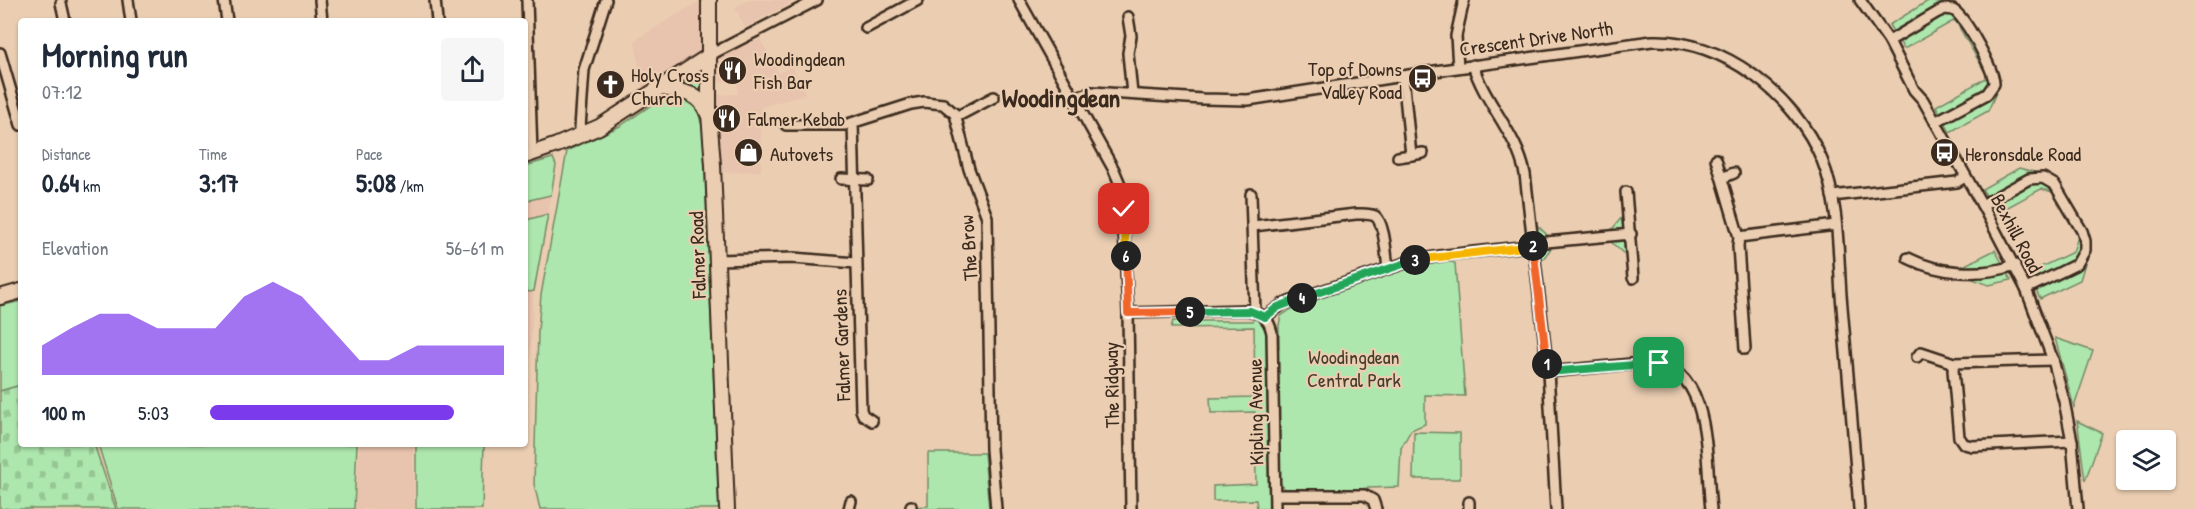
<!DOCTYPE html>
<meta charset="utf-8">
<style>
:root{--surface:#fff;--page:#f6f6f7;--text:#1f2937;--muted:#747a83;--accent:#7c3aed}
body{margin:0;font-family:"Patrick Hand",sans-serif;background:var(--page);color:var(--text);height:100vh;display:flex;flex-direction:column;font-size:22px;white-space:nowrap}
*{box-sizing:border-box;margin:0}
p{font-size:20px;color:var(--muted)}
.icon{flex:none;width:33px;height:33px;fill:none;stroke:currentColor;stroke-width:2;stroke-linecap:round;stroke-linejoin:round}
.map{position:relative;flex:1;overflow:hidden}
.sheet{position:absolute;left:18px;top:18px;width:510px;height:429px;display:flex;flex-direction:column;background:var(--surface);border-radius:6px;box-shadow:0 2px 4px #0004}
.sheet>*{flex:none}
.controls{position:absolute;left:2116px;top:430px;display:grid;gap:12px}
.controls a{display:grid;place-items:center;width:60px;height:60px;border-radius:6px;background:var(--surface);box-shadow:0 2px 4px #0004;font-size:30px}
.pin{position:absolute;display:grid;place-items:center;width:51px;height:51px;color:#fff;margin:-26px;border-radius:12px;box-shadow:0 3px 9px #0006}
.km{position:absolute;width:30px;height:30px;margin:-15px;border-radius:50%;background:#222;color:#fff;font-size:16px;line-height:30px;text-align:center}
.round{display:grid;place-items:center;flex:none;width:63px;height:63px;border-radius:6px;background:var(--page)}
.summary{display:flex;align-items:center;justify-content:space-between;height:102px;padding:0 24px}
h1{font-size:33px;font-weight:800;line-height:45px}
.stats{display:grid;grid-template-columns:repeat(3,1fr);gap:9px;height:102px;padding:6px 24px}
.stats div{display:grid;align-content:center}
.stats b{font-size:26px;font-weight:800}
.stats small{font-size:16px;font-weight:400}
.stats p{font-size:16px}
.chart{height:168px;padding:12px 24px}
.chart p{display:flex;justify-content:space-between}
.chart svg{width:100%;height:108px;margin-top:6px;fill:var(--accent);opacity:.7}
ul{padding:0 24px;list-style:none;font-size:20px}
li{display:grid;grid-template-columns:96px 72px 1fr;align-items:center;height:45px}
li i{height:15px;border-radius:8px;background:var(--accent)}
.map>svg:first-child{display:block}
</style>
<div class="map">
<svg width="2195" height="509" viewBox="0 0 2195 509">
<defs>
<pattern id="cemetery-stones" width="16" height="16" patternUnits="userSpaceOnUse" patternTransform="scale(1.5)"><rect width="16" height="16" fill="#ade7ad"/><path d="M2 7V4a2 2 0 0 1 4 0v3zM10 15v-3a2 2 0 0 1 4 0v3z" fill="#96c694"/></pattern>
</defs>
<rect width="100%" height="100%" fill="#ebceb2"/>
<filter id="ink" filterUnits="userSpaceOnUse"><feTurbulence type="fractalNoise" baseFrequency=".0167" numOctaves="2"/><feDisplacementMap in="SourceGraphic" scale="12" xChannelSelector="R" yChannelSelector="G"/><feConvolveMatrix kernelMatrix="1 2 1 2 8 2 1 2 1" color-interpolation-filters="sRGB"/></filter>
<g filter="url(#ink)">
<g fill="#e8c3ad">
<polygon points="701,0 701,52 642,89 635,40"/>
<polygon points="748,0 797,0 745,27 735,7"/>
<polygon points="760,39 779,73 792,66 806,94 761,107 761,171 717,173 714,95 738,94 737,81 714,82 714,61 732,49 736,50"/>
<polygon points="553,158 556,165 534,293 525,443 525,166"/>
<polygon points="360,444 413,444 414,509 355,509"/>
</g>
<g fill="#ade7ad" stroke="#748866" stroke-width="1.5">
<polygon points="1928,1 1952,5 1965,15 1998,75 1998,88 1988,111 1950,132 1936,106 1988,77 1955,20 1904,49 1889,25"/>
<polygon points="704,64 706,97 678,86 678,83"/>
<path d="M 674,96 C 691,101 698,105 701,123 L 703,125 L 719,509 L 540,509 L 534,484 L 538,331 L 541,295 L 567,151 L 620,126 L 659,100 Z"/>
<polygon points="553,158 556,165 551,195 525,201 525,166"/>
<polygon points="2019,168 2049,176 2058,182 2070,201 2087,232 2089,250 2080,280 2040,299 2028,273 2073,252 2078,237 2053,192 2041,189 1997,213 1982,189"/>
<polygon points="548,214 534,291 529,292 525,289 525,218 526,220"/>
<polygon points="1622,217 1625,255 1610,241 1610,232"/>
<polygon points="1537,225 1550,238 1552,247 1540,263"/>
<polygon points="1995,250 2002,263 1997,266 1961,267"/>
<polygon points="1446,261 1455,263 1465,396 1425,395 1425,424 1411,430 1401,448 1399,487 1368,488 1354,490 1286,490 1279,482 1277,349 1279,348 1279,325 1281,316 1296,306 1391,274 1419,265"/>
<polygon points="2007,273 2011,280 1989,285 1967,277 1965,274"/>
<polygon points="21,301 21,385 0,391 0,306"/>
<polygon points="1254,317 1262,323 1267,334 1269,509 1257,509 1256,500 1213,501 1213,486 1256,484 1255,412 1211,413 1210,398 1255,397 1254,327 1171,328 1173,321 1253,321"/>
<polygon points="2055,338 2093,351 2074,407"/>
<polygon points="2077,421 2102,433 2085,481 2078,426"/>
<polygon points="1414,432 1460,433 1460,479 1413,479"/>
<polygon points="98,444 357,444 354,509 118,509"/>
<polygon points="423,444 484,444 482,509 416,509 416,445"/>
<polygon points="928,453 984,453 989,509 915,509 914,507 928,506"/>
</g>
<polygon fill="url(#cemetery-stones)" stroke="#748866" stroke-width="1.5" points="21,385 21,444 94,444 116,509 0,509 0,391"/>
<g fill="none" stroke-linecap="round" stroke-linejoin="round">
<defs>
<g id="street">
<polyline points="128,0 131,21"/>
<polyline points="224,0 227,21"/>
<polyline points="320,0 322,21"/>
<polyline points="435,0 437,21"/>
<polyline points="527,0 532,154"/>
<polyline points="1019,0 1114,170 1122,189 1128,313 1131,509"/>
<polyline points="1860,0 1889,41 1914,90 1923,100 1982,205 2026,289 2053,360 2064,401 2072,441 2078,509"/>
<polyline points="61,3 65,21"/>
<polyline points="1128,17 1131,36 1128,53 1132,94"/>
<polyline points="866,28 918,0"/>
<path d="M 1889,41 L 1938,12 L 1945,9 L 1953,10 C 1965,16 1995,71 1994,84 L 1987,94 L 1935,122"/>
<polyline points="0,53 21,125"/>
<polyline points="710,55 817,0"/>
<path d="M 1473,65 C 1485,104 1517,133 1525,174 L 1548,372 L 1556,509"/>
<polyline points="1458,67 1456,36 1464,0"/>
<polyline points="1403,76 1411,155 1423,153"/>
<path d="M 1074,98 L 1092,92 L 1203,99 L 1248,100 L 1435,71 L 1652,41 C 1723,38 1796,96 1822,160 C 1839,202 1838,251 1841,295 C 1847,366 1854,438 1859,509"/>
<polyline points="956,117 994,97"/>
<polyline points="853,123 861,410 863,415 872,421"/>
<polyline points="786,125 845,125 911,104 924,102 943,104 955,114 969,169 987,217 991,449 996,509"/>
<polyline points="583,135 580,128 584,70 606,0"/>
<polyline points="1398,157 1411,155"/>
<polyline points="1716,159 1739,237"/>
<polyline points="1722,178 1734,173"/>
<polyline points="841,179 868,180"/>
<polyline points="1626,192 1633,278"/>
<polyline points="1251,194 1255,312"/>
<polyline points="1832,196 1957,182 1965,177"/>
<polyline points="1982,205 2029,179 2043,178 2055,185 2082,231 2085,241 2085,250 2077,264 2026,289"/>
<path d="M 1253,226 L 1356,214 C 1362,214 1369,213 1375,216 C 1385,223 1386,256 1388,268"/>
<path d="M 1908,258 C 1939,274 1981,277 2015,265"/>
<polyline points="717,260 793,258 856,263"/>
<path d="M 1128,313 L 1246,310 C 1261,312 1269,318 1272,333 L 1275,509"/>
<polyline points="1265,317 1283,304 1411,261 1446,255 1529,246 1536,243 1631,234"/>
<polyline points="1745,349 1738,246 1739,237 1836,225"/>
<polyline points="1917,357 1921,352 1954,363"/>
<polyline points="2053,360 1954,363 1953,370 1959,437 1964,444 1972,446 2072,441"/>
<path d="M 1548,372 L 1652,362 C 1714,369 1705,463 1711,509"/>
<polyline points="1275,495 1364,495 1373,500 1376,509"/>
<polyline points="1469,502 1469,509"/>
<polyline points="911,506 911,509"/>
<polyline points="849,509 851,501"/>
</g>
<g id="secondary">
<polyline points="709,0 709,114 713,165 727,509"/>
<path d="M 661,88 C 682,91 700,92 708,114"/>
<polyline points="525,156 557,145 599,127 710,55"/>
<polyline points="0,297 21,291"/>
</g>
</defs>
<use href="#street" stroke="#3b2a1e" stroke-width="14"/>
<use href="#secondary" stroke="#3b2a1e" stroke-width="18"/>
<use href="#street" stroke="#ebceb2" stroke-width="9"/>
<use href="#secondary" stroke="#ebceb2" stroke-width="14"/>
</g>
</g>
<g fill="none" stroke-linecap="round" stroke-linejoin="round" filter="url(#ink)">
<defs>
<polyline id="split-1" points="1547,364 1548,372 1659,363"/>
<polyline id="split-2" points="1533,246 1547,364"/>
<polyline id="split-3" points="1415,260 1533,246"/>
<polyline id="split-4" points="1302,298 1415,260"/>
<polyline id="split-5" points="1190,312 1250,311 1265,317 1278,307 1302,298"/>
<polyline id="split-6" points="1126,256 1128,313 1190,312"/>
<polyline id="split-7" points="1124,209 1126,256"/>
</defs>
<use href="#split-1" stroke="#fff" stroke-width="12"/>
<use href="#split-2" stroke="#fff" stroke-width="12"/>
<use href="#split-3" stroke="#fff" stroke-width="12"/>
<use href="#split-4" stroke="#fff" stroke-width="12"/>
<use href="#split-5" stroke="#fff" stroke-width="12"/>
<use href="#split-6" stroke="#fff" stroke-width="12"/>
<use href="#split-7" stroke="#fff" stroke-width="12"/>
<use href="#split-1" stroke="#22a559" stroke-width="8"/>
<use href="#split-2" stroke="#f0652b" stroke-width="8"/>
<use href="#split-3" stroke="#f5b400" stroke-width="8"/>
<use href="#split-4" stroke="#22a559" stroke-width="8"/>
<use href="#split-5" stroke="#22a559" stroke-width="8"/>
<use href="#split-6" stroke="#f0652b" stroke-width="8"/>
<use href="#split-7" stroke="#f5b400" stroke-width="8"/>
</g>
<defs>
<symbol id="restaurant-disc" viewBox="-11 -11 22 22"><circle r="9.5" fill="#3b2a1e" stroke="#ebceb2"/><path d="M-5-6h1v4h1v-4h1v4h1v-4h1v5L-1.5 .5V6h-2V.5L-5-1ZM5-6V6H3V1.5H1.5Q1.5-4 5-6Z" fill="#fff"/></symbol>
<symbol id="bus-disc" viewBox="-11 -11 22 22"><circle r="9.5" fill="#3b2a1e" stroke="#ebceb2"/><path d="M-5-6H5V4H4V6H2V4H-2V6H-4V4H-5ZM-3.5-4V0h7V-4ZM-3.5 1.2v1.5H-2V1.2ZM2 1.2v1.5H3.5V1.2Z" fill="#fff"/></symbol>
<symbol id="church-disc" viewBox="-11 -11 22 22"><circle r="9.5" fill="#3b2a1e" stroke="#ebceb2"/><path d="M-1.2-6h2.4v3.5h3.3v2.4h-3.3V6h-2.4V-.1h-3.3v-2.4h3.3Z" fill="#fff"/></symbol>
<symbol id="shop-disc" viewBox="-11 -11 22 22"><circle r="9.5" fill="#3b2a1e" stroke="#ebceb2"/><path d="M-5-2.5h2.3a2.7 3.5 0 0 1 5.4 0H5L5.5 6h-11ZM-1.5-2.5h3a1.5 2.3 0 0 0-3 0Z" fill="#fff"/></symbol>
</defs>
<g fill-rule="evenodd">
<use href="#restaurant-disc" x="716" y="54" width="33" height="33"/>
<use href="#bus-disc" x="1406" y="62" width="33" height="33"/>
<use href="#church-disc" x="594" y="68" width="33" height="33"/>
<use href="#restaurant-disc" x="710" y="102" width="33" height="33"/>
<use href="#shop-disc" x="732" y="136" width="33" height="33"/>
<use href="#bus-disc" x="1928" y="136" width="33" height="33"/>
</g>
<g text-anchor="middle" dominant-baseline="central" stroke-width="4.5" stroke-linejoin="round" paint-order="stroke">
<g font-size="20" fill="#3b2a1e" stroke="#ebceb2">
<text transform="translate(1536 38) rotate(-8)">Crescent Drive North</text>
<text transform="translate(2017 233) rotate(62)">Bexhill Road</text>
<text transform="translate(968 248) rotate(-94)">The Brow</text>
<text transform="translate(697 255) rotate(-92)">Falmer Road</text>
<text transform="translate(841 345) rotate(-92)">Falmer Gardens</text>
<text transform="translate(1111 385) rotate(-91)">The Ridgway</text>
<text transform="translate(1255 412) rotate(-91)">Kipling Avenue</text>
</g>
<g font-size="20" fill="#3b2a1e" stroke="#ebceb2" text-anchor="start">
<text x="754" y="58">Woodingdean<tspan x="754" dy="23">Fish Bar</tspan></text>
<text x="1402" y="68" text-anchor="end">Top of Downs<tspan x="1402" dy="23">Valley Road</tspan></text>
<text x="631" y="74">Holy Cross<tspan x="631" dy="23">Church</tspan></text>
<text x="748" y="118">Falmer Kebab</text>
<text x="770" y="153">Autovets</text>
<text x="1965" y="153">Heronsdale Road</text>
</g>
<g font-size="20" fill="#463d2c" stroke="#ebceb2">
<text x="1354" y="356">Woodingdean<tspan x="1354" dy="23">Central Park</tspan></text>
</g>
<g font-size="26" font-weight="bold" fill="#3b2a1e" stroke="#ebceb2">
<text x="1061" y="97">Woodingdean</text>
</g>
</g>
</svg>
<div class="controls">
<a><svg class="icon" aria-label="layers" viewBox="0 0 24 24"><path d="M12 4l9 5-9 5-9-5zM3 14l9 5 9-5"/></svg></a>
</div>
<div class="pin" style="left:1659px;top:363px;background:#1e9e55"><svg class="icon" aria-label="arrive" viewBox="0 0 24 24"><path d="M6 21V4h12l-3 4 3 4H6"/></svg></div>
<div class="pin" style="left:1124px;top:209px;background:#d93025"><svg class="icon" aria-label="check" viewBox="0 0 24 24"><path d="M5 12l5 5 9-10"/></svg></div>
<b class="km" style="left:1547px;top:364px">1</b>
<b class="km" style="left:1533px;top:246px">2</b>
<b class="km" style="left:1415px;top:260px">3</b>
<b class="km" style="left:1302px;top:298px">4</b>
<b class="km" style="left:1190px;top:312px">5</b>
<b class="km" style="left:1126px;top:256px">6</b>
<section class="sheet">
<div class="summary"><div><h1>Morning run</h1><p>07:12</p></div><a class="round"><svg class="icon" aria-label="share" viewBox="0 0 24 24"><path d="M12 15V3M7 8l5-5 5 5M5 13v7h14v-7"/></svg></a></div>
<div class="stats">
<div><p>Distance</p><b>0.64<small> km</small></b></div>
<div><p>Time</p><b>3:17</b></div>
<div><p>Pace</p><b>5:08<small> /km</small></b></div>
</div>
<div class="chart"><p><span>Elevation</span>56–61 m</p>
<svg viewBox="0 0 160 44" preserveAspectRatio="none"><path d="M0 44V32L10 25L20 19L30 19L40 25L50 25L60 25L70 12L80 6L90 12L100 25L110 38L120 38L130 32L140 32L150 32L160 32V44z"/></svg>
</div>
<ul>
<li><b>100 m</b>5:03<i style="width:83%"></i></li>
</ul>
</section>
</div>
